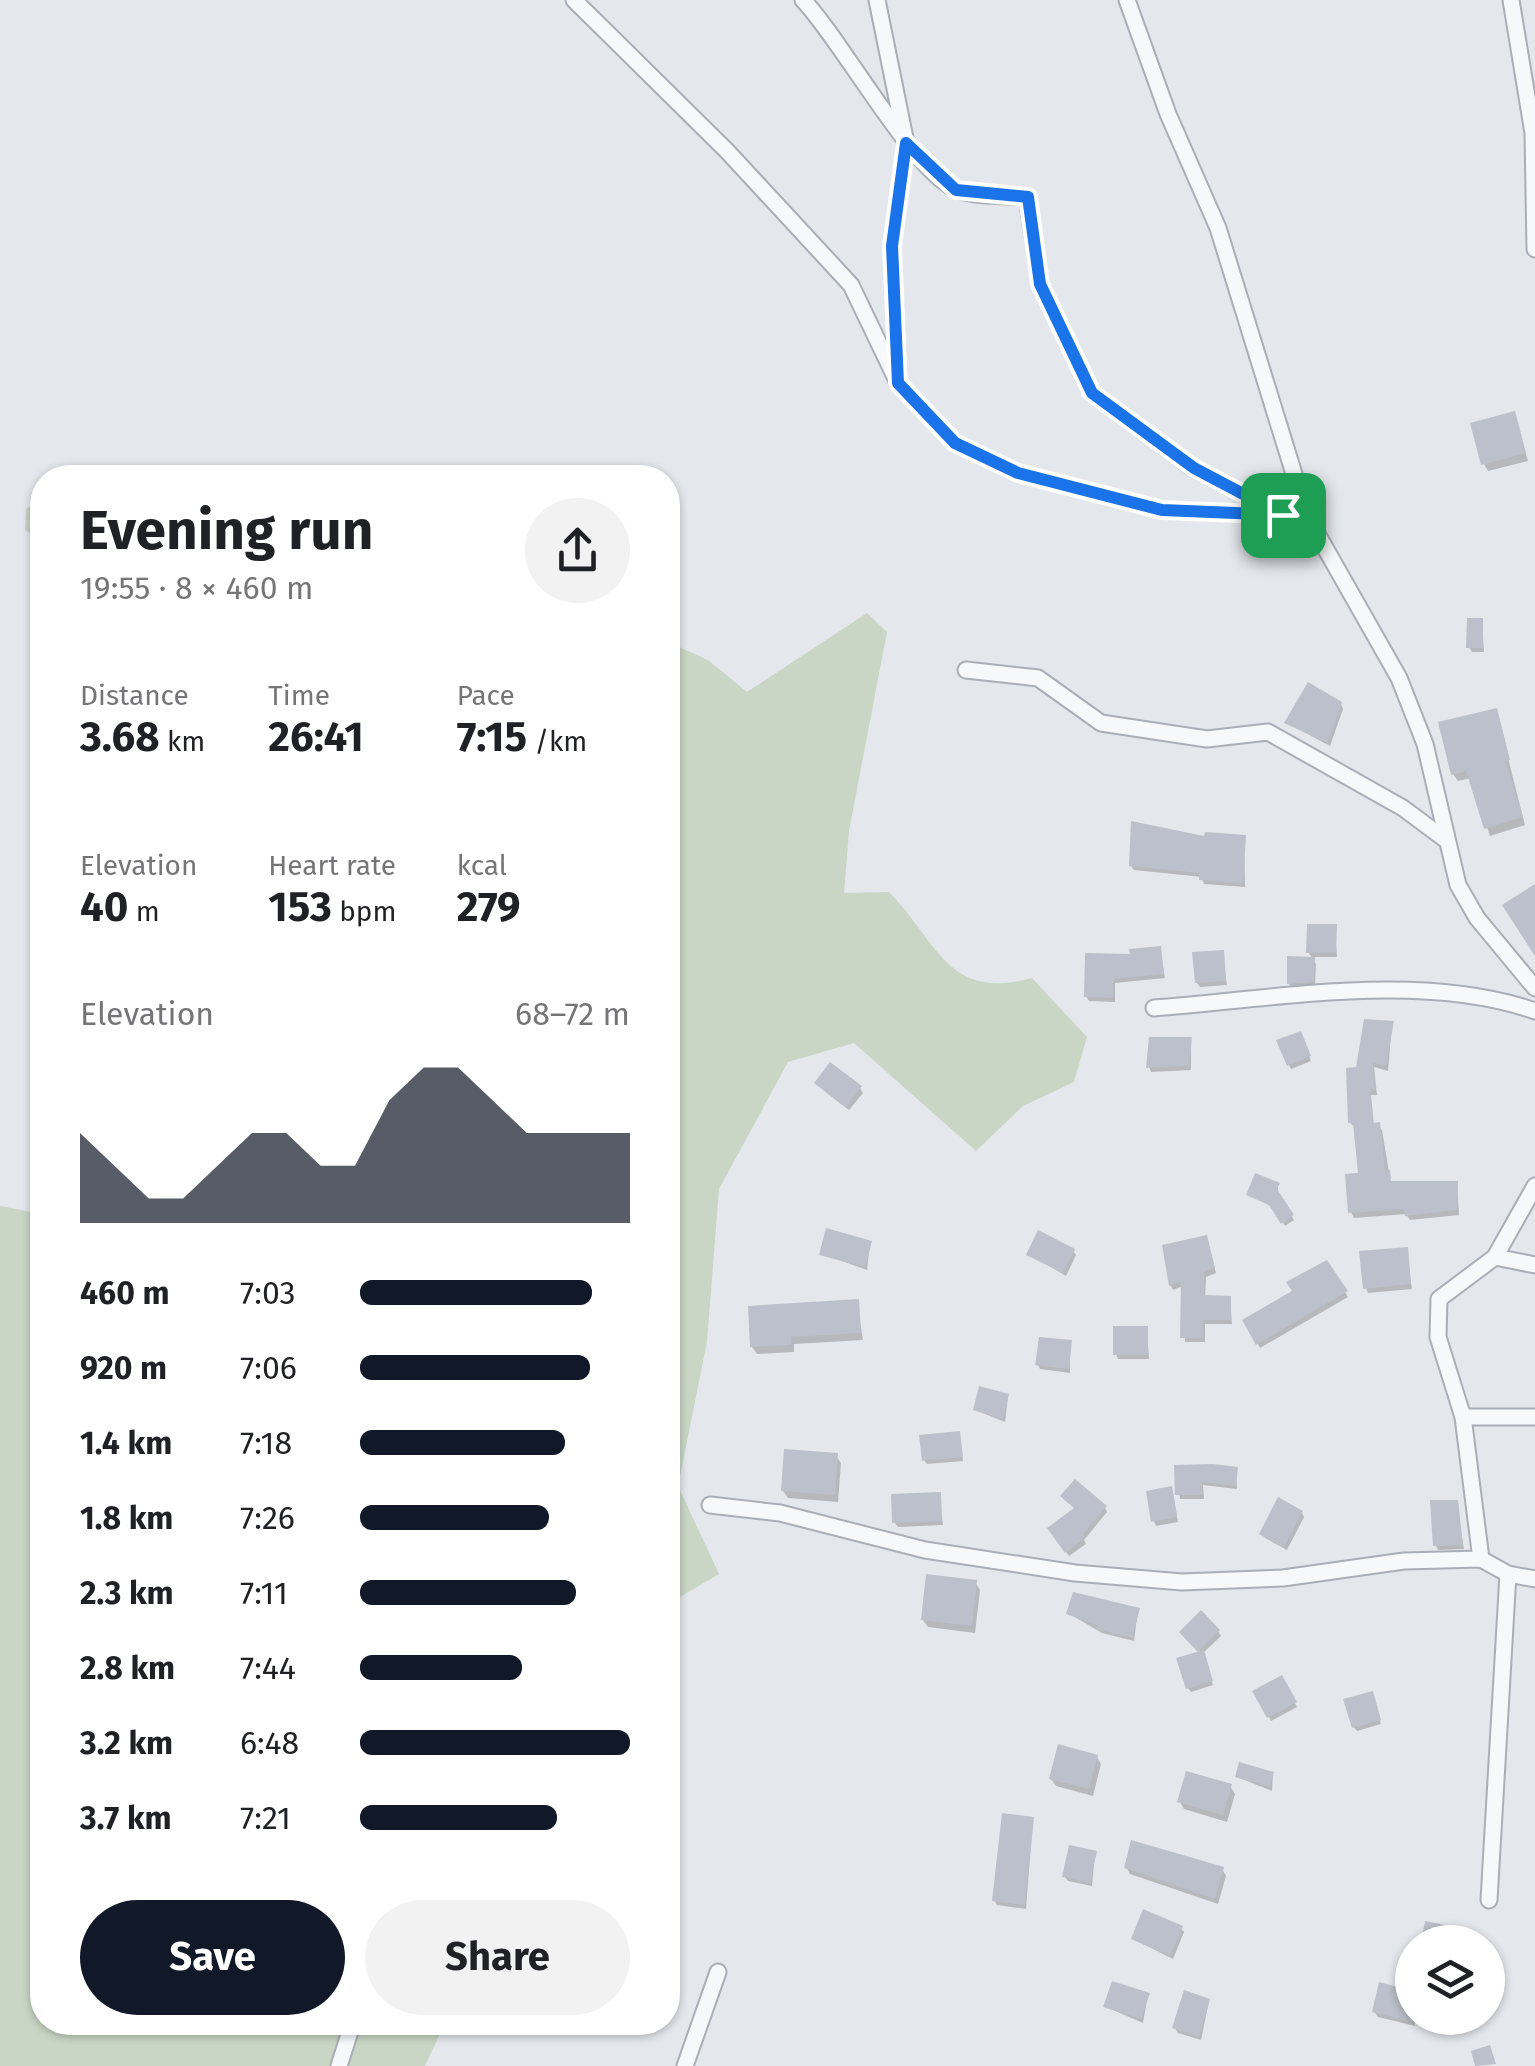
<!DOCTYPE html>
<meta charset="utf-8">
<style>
:root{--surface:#fff;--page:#f2f2f2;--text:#202124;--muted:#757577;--accent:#111827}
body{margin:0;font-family:"Fira Sans",sans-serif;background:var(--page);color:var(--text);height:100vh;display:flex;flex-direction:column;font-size:38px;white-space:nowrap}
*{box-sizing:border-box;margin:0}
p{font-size:32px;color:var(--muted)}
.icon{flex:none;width:55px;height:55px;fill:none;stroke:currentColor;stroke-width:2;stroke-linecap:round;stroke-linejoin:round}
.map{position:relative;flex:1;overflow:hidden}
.sheet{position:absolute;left:30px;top:465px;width:650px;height:1570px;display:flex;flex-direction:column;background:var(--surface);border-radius:40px;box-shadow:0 2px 8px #0004}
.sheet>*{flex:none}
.buttons{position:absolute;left:1395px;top:1925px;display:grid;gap:20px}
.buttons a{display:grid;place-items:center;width:110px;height:110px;border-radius:50%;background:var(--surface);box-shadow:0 2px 8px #0004;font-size:50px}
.pin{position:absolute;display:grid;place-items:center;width:85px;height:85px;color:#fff;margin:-42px;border-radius:20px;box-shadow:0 5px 15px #0006}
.round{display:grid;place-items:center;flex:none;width:105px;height:105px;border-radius:52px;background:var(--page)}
.overview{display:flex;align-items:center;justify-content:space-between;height:170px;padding:0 50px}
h1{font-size:55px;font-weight:700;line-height:75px}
.stats{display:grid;grid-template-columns:repeat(3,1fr);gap:15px;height:170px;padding:10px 50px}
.stats div{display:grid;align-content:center}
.stats b{font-size:42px;font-weight:700}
.stats small{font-size:28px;font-weight:400}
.stats p{font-size:28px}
.chart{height:280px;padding:20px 50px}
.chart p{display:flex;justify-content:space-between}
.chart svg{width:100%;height:180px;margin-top:10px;fill:var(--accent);opacity:.7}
.primary-button{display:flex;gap:20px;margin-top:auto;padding:20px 50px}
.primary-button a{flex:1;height:115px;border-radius:60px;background:var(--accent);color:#fff;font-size:40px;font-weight:700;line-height:115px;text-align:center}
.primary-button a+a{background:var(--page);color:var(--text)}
ul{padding:0 50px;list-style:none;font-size:32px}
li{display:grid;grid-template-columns:160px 120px 1fr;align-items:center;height:75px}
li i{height:25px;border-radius:12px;background:var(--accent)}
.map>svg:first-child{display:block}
</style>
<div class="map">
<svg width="1535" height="2066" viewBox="0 0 1535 2066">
<rect width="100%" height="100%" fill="#e4e7ec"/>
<g fill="#c9d6c5">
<polygon points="102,465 150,477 80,477"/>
<polygon points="42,499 42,541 25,530 26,509"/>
<path d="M 867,613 L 887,632 L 849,831 L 844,893 L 889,892 C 939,943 947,1001 1032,978 L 1087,1037 L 1074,1082 L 1023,1106 L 976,1151 L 854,1043 L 788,1062 L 719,1189 L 707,1342 L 678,1486 L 719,1574 L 668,1604 L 668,642 L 708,660 L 747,692 Z"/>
<polygon points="0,1206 42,1214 42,2022 445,2023 425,2066 0,2066"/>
</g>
<g fill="#0003">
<polygon points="1514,414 1528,461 1488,471 1484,464"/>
<polygon points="1482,620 1484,652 1472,652 1469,647"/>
<polygon points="1341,704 1343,709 1330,746 1287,723"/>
<polygon points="1496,711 1525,825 1490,836 1471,778 1458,781 1453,774"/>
<polygon points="1244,838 1245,887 1204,884 1202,877 1134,870 1131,866 1206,839"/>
<polygon points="1335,927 1337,957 1312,957 1316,964 1315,986 1292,988 1289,984 1313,959 1308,952"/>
<polygon points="1160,949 1165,978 1115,983 1115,1002 1089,1001 1086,996 1132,957"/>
<polygon points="1222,952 1227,985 1200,987 1197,983"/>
<polygon points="1392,1023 1388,1071 1374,1067 1377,1095 1371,1095 1374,1126 1382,1130 1391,1184 1457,1184 1459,1215 1410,1220 1406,1214 1354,1218 1351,1212 1361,1175 1356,1128 1350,1123 1358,1069"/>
<polygon points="1302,1038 1311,1061 1291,1069 1289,1065"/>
<polygon points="1191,1040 1191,1070 1151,1072 1149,1067"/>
<polygon points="817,1084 860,1088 863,1093 849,1110"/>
<polygon points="1278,1185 1278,1195 1294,1220 1285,1226 1274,1208 1249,1194"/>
<polygon points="870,1243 867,1270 822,1254"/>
<polygon points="1208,1243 1216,1273 1206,1277 1205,1297 1230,1298 1232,1324 1205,1324 1205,1342 1185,1342 1183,1286 1173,1290 1171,1286 1165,1247"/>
<polygon points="1406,1250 1412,1289 1368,1293 1366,1288"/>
<polygon points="1073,1251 1076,1255 1066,1276 1029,1254"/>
<polygon points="1326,1263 1348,1297 1260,1348 1245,1320 1295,1292"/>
<polygon points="857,1302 863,1340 794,1344 794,1352 757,1354 752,1347"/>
<polygon points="1147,1329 1149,1359 1118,1359 1116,1354"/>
<polygon points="1070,1343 1070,1373 1040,1369 1038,1365"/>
<polygon points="1008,1397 1005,1422 975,1410"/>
<polygon points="959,1434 963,1461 927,1464 924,1460"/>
<polygon points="836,1456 841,1463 838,1502 788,1498 783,1491"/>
<polygon points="1177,1468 1236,1470 1237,1489 1203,1485 1204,1499 1180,1499"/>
<polygon points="1173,1493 1178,1522 1156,1526 1154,1521"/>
<polygon points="939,1495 943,1525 898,1527 895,1523"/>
<polygon points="1456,1503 1464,1549 1438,1550 1436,1546"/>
<polygon points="1105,1508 1107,1512 1084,1540 1086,1544 1069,1556 1050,1528"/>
<polygon points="1302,1513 1304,1517 1287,1550 1265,1538 1262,1534"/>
<polygon points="975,1582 980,1590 975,1633 928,1627 923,1620"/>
<polygon points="1138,1610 1134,1641 1102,1633 1068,1613"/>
<polygon points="1218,1631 1221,1636 1203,1653 1213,1685 1191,1692 1188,1688 1201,1653 1184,1637"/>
<polygon points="1281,1678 1297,1707 1271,1721 1255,1692"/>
<polygon points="1374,1698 1381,1724 1357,1731 1354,1727"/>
<polygon points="1097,1757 1101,1764 1093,1796 1056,1786 1051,1779"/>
<polygon points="1273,1774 1272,1791 1237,1777"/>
<polygon points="1230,1786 1235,1794 1227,1822 1184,1809 1180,1802"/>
<polygon points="1033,1819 1026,1909 997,1905 994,1900"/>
<polygon points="1095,1853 1092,1886 1068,1881 1065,1877"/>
<polygon points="1126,1867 1222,1869 1226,1876 1218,1904 1130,1874"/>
<polygon points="1181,1928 1184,1932 1173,1959 1133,1939"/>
<polygon points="1380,1985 1412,1993 1415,2026 1378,2017 1374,2011"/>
<polygon points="1148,1995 1143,2023 1106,2007"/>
<polygon points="1209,2001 1201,2040 1178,2033 1175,2028"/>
<polygon points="1426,2018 1466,2018 1463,2029"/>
</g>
<g fill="#bbc0ca">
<polygon points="1515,411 1526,453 1481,465 1470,423"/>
<polygon points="1467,618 1483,618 1483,648 1466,648"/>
<polygon points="1308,682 1342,702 1328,743 1284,723"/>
<polygon points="1497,708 1510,760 1505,761 1523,817 1484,829 1466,771 1451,775 1438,722"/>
<polygon points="1131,821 1204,836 1205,832 1246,835 1243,884 1199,880 1199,873 1129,866"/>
<polygon points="1535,884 1535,956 1502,905"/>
<polygon points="1307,924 1337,924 1336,953 1306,953"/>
<polygon points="1161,946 1164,974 1114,979 1113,998 1084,997 1085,953 1130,954 1129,949"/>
<polygon points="1224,950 1226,981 1195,983 1192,952"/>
<polygon points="1287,956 1315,957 1314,982 1287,984"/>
<polygon points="1364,1019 1394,1021 1386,1066 1373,1063 1375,1090 1370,1090 1373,1123 1380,1122 1385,1171 1390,1170 1391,1181 1458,1181 1457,1210 1405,1216 1404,1209 1348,1213 1345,1174 1358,1173 1353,1123 1348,1123 1346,1068 1356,1067"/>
<polygon points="1301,1031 1311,1056 1287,1066 1276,1040"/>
<polygon points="1149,1037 1192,1037 1189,1066 1146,1068"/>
<polygon points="830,1062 862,1086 846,1108 814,1083"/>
<polygon points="1255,1173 1280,1183 1277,1189 1294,1215 1281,1224 1269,1205 1246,1195"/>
<polygon points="826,1228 872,1241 865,1267 819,1255"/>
<polygon points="1038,1230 1075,1249 1063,1273 1026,1255"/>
<polygon points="1207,1235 1215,1268 1204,1272 1204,1295 1231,1296 1231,1320 1203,1320 1203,1338 1180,1338 1181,1282 1169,1286 1162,1245"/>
<polygon points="1408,1247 1411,1284 1363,1289 1359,1251"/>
<polygon points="1327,1260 1348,1291 1256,1345 1242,1320 1292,1291 1286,1282"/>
<polygon points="859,1299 861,1333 791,1337 791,1345 750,1347 748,1306"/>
<rect x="1113" y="1326" width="35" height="29"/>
<polygon points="1039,1337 1072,1340 1069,1369 1035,1365"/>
<polygon points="979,1386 1009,1394 1003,1419 973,1410"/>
<polygon points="960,1431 963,1457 922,1461 919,1435"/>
<polygon points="784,1449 838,1453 835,1495 781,1491"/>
<polygon points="1213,1464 1238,1467 1236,1486 1202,1482 1202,1495 1175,1495 1174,1465"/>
<polygon points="1075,1479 1107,1506 1083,1534 1085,1538 1065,1553 1047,1528 1074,1508 1060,1496"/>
<polygon points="1172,1486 1177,1517 1151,1522 1146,1491"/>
<polygon points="941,1492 942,1521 892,1523 891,1494"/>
<polygon points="1278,1497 1303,1511 1284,1547 1259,1534"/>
<polygon points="1430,1500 1458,1500 1463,1545 1433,1546"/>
<polygon points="926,1574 977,1580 972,1626 921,1620"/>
<polygon points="1073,1592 1140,1608 1132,1638 1096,1629 1097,1625 1066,1614"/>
<polygon points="1201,1610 1220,1630 1198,1652 1179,1632"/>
<polygon points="1204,1650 1213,1681 1186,1689 1176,1658"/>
<polygon points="1282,1675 1297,1702 1267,1718 1252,1691"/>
<polygon points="1373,1691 1381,1720 1352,1728 1343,1699"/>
<polygon points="1058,1744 1098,1755 1089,1789 1049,1779"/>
<polygon points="1239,1762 1274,1772 1270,1787 1235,1777"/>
<polygon points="1186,1771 1232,1784 1223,1815 1177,1802"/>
<polygon points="1002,1813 1034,1817 1025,1905 992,1901"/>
<polygon points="1131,1840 1224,1867 1215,1899 1124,1868"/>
<polygon points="1069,1845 1097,1851 1090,1883 1062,1877"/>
<polygon points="1143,1909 1183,1926 1170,1956 1131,1939"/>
<polygon points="1425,1921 1466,1929 1464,1942 1421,1942"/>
<polygon points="1112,1981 1150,1993 1141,2019 1103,2007"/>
<polygon points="1379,1982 1412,1991 1412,2022 1372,2012"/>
<polygon points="1184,1990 1210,1999 1199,2037 1172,2028"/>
<polygon points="1490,2045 1496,2064 1475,2066 1471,2051"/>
</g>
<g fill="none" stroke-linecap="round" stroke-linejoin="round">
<defs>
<g id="minor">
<polyline points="574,0 727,151 851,285 898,383 955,443 1018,473 1162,510 1307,516"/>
<path d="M 803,0 C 841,39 916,176 958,190 C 978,197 1006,195 1027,197 L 1040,284 L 1092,393 L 1193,468 L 1279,513"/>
<polyline points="877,0 906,143 892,246 898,374"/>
<polyline points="1127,0 1168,114 1218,228 1307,516 1399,678 1425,744 1458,885 1477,918 1535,988"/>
<polyline points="1511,0 1533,133 1535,249"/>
<polyline points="966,670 1038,678 1101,723 1207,739 1268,732 1403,808 1446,840"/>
<path d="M 1154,1008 C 1275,999 1420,971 1535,1011"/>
<polyline points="1495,1257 1535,1265"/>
<polyline points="1463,1417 1535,1417"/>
<polyline points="710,1505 780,1513 925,1550 1075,1573 1182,1582 1283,1578 1404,1561 1481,1559 1508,1574 1535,1579"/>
<polyline points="1481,1559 1463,1417 1438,1337 1439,1299 1495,1257 1535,1186"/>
<polyline points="1489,1900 1508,1574"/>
<polyline points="339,2066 353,2022"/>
<polyline points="685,2066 718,1972"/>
</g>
</defs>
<use href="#minor" stroke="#a9aeb7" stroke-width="19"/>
<use href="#minor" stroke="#f7f8fa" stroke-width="15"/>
</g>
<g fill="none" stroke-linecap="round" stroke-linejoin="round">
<defs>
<polygon id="route" points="906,143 956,190 1028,197 1040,284 1092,393 1194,468 1283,515 1162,510 1018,473 955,443 898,383 892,246"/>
</defs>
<use href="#route" stroke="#fff" stroke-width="20"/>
<use href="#route" stroke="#1a73e8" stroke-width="12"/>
</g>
</svg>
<div class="buttons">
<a><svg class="icon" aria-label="layers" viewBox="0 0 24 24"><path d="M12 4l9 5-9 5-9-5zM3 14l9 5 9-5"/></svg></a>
</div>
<div class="pin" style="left:1283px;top:515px;background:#1e9e55"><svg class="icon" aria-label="arrive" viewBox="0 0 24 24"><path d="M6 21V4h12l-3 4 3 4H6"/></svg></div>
<section class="sheet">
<div class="overview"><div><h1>Evening run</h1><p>19:55 · 8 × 460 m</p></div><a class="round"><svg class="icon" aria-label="share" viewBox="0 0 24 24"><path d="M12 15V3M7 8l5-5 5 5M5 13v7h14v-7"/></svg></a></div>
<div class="stats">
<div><p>Distance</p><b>3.68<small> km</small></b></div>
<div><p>Time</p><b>26:41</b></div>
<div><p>Pace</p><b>7:15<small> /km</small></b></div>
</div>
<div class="stats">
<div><p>Elevation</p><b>40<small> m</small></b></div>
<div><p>Heart rate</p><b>153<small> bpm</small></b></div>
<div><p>kcal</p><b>279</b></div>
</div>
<div class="chart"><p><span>Elevation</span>68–72 m</p>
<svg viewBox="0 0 160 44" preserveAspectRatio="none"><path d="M0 44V22L10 30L20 38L30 38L40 30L50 22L60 22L70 30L80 30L90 14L100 6L110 6L120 14L130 22L140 22L150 22L160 22V44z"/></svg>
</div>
<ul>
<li><b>460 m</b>7:03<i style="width:86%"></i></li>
<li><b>920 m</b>7:06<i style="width:85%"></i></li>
<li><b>1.4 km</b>7:18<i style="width:76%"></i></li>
<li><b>1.8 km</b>7:26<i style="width:70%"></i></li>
<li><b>2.3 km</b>7:11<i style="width:80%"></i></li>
<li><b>2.8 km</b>7:44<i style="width:60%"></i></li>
<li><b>3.2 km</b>6:48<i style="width:100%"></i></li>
<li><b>3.7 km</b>7:21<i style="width:73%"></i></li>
</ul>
<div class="primary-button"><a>Save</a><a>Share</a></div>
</section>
</div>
